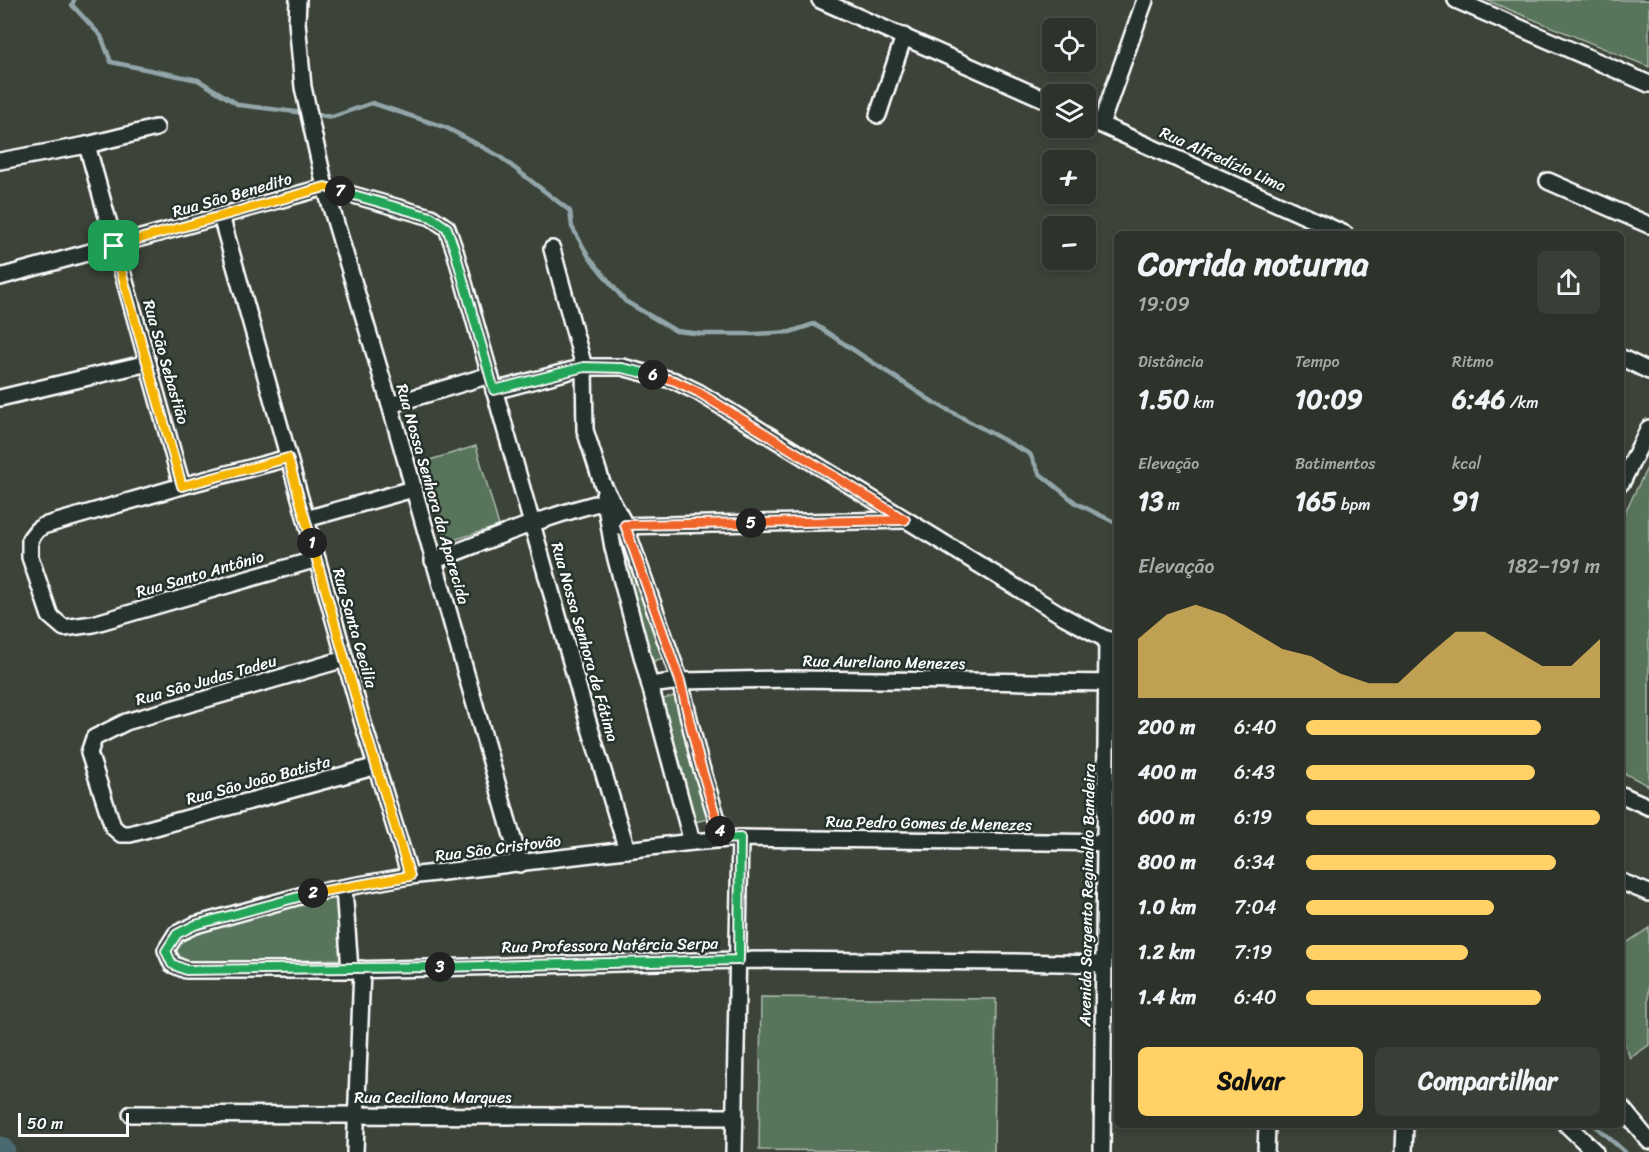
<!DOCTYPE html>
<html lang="pt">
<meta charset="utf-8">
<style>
:root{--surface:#2d322b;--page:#393e37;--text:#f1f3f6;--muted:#a7aaa9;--line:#484d47;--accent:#ffd166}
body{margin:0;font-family:Sriracha,sans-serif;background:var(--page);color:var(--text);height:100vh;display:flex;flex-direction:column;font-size:22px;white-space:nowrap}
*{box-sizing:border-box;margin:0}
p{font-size:20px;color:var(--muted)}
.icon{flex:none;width:33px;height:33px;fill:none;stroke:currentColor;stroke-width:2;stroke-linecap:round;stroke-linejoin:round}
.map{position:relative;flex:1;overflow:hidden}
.panel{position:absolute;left:1114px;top:231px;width:510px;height:897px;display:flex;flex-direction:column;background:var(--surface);border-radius:9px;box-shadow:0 3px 9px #0003,0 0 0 2px var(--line)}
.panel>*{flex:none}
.buttons{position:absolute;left:1042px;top:18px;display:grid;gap:12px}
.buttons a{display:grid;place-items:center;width:54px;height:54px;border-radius:9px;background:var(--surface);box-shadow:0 3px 9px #0003,0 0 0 2px var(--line);font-size:30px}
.scale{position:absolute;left:18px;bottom:15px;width:111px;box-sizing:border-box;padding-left:6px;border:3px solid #fff;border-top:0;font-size:16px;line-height:21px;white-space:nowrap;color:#fff;-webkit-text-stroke:4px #26332d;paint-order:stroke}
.pin{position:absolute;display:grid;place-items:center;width:51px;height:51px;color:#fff;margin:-26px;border-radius:12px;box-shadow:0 3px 9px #0006}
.km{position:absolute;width:30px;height:30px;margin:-15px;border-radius:50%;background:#222;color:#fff;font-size:16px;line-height:30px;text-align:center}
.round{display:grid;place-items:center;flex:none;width:63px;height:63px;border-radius:9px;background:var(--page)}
.head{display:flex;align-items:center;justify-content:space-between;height:102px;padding:0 24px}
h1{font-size:33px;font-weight:700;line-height:45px}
.figures{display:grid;grid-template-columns:repeat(3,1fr);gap:9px;height:102px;padding:6px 24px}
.figures div{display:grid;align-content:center}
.figures b{font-size:26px;font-weight:700}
.figures small{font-size:16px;font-weight:400}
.figures p{font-size:16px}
.chart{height:168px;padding:12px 24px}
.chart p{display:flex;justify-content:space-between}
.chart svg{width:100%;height:108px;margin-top:6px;fill:var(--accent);opacity:.7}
.cta{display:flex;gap:12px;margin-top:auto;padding:12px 24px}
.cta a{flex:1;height:69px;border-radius:9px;background:var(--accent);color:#111;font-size:24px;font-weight:700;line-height:69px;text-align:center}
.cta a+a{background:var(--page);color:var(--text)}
ul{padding:0 24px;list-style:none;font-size:20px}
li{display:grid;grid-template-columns:96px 72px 1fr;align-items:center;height:45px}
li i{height:15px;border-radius:8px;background:var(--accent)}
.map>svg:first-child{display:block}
</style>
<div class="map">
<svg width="1649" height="1152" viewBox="0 0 1649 1152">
<rect width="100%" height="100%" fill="#3c4339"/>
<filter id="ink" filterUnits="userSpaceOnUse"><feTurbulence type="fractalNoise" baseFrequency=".0167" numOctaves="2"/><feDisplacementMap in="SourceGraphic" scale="12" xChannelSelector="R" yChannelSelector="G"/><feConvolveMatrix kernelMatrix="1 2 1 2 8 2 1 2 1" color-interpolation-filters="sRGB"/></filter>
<g filter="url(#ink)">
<g fill="#58745b" stroke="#acbaad" stroke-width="1.5">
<polygon points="1486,0 1649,0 1649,67"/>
<polygon points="476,446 499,526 447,542 423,462"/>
<polygon points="1649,464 1649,786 1622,772 1622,518"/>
<polygon points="628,541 665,657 652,662 614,546"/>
<polygon points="680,695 712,818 695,822 663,699"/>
<polygon points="328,893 339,903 340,959 202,964 183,960 174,948 181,934"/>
<polygon points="1649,928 1649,1045 1630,1058 1622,1037 1622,946"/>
<polygon points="761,997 996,999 994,1152 759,1150"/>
</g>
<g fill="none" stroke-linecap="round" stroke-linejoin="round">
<g stroke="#92a6a9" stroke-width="4.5">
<polyline points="74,0 72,5 101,36 111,62 198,80 239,105 304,113"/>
<polyline points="313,114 332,117 372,103 447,128 499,156 570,211 572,227 589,257 625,301 676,331 702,334 755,334 790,332 814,324 933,402 1030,454 1039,473 1076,503 1118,524"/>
<polyline points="1594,1125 1625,1152"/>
</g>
<polyline stroke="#496a70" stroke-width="27" points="0,1150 2,1152"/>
<defs>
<g id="minor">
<polyline points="298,0 297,22 303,87 325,187 390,405 520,864"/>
<polyline points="820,0 1053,103"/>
<polyline points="1456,0 1649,84"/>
<polyline points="878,115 904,36"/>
<polyline points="1086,118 1345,234"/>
<polyline points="1101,124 1145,0"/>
<polyline points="87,145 182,486"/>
<polyline points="0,161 87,145 156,128"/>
<polyline points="1548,181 1649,225"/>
<polyline points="221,216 363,723 410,876"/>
<polyline points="552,249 584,367 585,430 602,483 625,525 680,681 699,760 723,839"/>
<polyline points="0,277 325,187 431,217 447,228 455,251 586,715 627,850"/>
<polyline points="1622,358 1649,371"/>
<polyline points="494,391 584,367 622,367 675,381 698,392 1063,616 1118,646"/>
<polyline points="0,398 148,363"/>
<polyline points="390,405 490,375"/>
<polyline points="288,458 182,486 43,526 37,530 30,539 30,557 50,616 64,628 93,624 317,559"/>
<polyline points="1622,482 1649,428"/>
<polyline points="604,495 613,548 692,842"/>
<polyline points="306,519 413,489"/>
<polyline points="617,526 905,520"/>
<path d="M 433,561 C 492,539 550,514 611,500"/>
<polyline points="345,659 126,722 94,738 89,753 113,827 121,834 130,834 377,766"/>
<polyline points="650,685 680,681 789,679 1118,683"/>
<polyline points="1622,795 1649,807"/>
<polyline points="1622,882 1649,893"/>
<polyline points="344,888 350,970"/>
<polyline points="1104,964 1014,962 739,960 350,970 186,970 172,964 166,950 176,934 195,925 307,894 410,876 692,842 740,838 1118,843"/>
<polyline points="1622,1108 1649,1141"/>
<polyline points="131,1114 734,1117"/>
<polyline points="1567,1125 1595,1152"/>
<polyline points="355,1152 362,969"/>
<polyline points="734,1152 740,838"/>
<polyline points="1102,1152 1107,639"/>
<polyline points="1266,1152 1267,1125"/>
<polyline points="1404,1152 1405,1125"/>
</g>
</defs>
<use href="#minor" stroke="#fff" stroke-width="20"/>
<use href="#minor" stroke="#26332d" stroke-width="15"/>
</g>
</g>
<g fill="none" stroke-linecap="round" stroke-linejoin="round" filter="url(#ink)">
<defs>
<polyline id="split-1" points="114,246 182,486 288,458 312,543"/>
<polyline id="split-2" points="312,543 363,723 410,876 313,893"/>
<polyline id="split-3" points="313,893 195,925 177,934 166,951 172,964 186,970 440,967"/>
<polyline id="split-4" points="440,967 739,960 740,838 723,839 720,831"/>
<polyline id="split-5" points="720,831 699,760 680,681 625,525 751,523"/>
<polyline id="split-6" points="653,375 675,381 698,392 905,520 751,523"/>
<polyline id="split-7" points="340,191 431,217 447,228 455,251 494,390 584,367 622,368 653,375"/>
<polyline id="split-8" points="114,246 325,187 340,191"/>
</defs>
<use href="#split-1" stroke="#fff" stroke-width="12"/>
<use href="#split-2" stroke="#fff" stroke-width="12"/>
<use href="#split-3" stroke="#fff" stroke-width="12"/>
<use href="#split-4" stroke="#fff" stroke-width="12"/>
<use href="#split-5" stroke="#fff" stroke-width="12"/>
<use href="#split-6" stroke="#fff" stroke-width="12"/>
<use href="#split-7" stroke="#fff" stroke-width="12"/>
<use href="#split-8" stroke="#fff" stroke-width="12"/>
<use href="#split-1" stroke="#f5b400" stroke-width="8"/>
<use href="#split-2" stroke="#f5b400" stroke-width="8"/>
<use href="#split-3" stroke="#22a559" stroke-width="8"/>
<use href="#split-4" stroke="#22a559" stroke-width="8"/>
<use href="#split-5" stroke="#f0652b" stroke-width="8"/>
<use href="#split-6" stroke="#f0652b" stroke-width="8"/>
<use href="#split-7" stroke="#22a559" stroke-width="8"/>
<use href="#split-8" stroke="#f5b400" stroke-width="8"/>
</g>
<g text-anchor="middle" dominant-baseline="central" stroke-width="5" stroke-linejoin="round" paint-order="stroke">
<g font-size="16" fill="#fff" stroke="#26332d">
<text transform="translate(1223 159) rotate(24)">Rua Alfredízio Lima</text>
<text transform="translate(232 195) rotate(-16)">Rua São Benedito</text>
<text transform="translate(166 362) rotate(74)">Rua São Sebastião</text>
<text transform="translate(433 494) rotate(74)">Rua Nossa Senhora da Aparecida</text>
<text transform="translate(200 574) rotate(-16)">Rua Santo Antônio</text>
<text transform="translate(355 628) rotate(74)">Rua Santa Cecilia</text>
<text transform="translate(585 642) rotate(74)">Rua Nossa Senhora de Fátima</text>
<text transform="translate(884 662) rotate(1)">Rua Aureliano Menezes</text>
<text transform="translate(206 680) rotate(-16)">Rua São Judas Tadeu</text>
<text transform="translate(258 780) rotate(-15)">Rua São João Batista</text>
<text transform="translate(929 823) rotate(1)">Rua Pedro Gomes de Menezes</text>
<text transform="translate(498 848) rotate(-7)">Rua São Cristovão</text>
<text transform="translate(1087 895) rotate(-89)">Avenida Sargento Reginaldo Bandeira</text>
<text transform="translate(610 945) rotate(-1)">Rua Professora Natércia Serpa</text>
<text x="433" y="1097">Rua Ceciliano Marques</text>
</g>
</g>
</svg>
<div class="buttons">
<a><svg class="icon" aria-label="locate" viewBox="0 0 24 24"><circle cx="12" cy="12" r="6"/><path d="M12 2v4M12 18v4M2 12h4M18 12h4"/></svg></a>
<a><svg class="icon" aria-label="layers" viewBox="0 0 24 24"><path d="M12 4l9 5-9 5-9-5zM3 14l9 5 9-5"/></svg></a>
<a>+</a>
<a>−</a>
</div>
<div class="scale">50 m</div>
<div class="pin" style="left:114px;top:246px;background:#1e9e55"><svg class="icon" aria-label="arrive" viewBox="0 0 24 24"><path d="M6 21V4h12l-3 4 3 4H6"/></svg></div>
<b class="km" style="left:312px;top:543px">1</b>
<b class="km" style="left:313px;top:893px">2</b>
<b class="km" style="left:440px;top:967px">3</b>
<b class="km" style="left:720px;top:831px">4</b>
<b class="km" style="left:751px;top:523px">5</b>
<b class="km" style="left:653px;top:375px">6</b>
<b class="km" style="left:340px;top:191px">7</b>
<section class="panel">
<div class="head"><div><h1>Corrida noturna</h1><p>19:09</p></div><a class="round"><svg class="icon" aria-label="share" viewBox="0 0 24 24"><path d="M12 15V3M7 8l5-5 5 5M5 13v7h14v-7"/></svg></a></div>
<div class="figures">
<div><p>Distância</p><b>1.50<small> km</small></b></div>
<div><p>Tempo</p><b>10:09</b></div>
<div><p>Ritmo</p><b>6:46<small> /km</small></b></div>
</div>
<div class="figures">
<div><p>Elevação</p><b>13<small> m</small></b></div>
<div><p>Batimentos</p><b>165<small> bpm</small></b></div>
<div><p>kcal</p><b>91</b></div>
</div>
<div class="chart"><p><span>Elevação</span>182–191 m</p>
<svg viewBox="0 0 160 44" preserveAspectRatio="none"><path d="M0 44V20L10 10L20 6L30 10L40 17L50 24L60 27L70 34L80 38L90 38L100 27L110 17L120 17L130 24L140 31L150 31L160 20V44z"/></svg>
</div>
<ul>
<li><b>200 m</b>6:40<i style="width:80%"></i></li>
<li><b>400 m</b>6:43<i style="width:78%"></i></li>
<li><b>600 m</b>6:19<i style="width:100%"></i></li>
<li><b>800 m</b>6:34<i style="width:85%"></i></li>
<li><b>1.0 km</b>7:04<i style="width:64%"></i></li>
<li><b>1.2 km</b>7:19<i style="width:55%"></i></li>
<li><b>1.4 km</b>6:40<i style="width:80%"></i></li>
</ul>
<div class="cta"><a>Salvar</a><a>Compartilhar</a></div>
</section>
</div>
